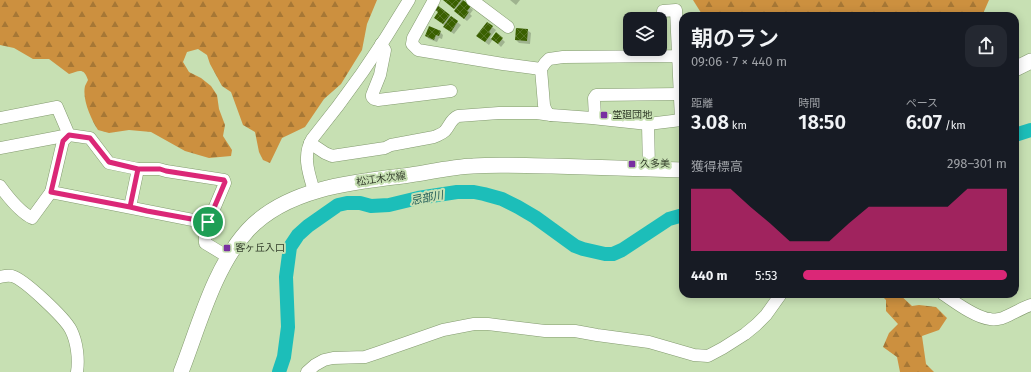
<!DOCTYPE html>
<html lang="ja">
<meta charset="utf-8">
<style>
:root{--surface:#171b24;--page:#242831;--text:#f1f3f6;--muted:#9ea1a6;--accent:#db2777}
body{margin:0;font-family:"Fira Sans","Noto Sans JP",sans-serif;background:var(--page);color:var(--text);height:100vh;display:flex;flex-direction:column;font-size:15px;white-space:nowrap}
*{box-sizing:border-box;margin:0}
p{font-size:13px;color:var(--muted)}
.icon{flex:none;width:22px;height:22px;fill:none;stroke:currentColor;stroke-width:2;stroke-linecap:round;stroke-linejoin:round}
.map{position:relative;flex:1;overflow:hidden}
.drawer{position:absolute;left:679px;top:12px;width:340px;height:286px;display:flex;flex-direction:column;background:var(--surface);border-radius:12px;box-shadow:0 2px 10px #0003}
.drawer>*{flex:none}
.controls{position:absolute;left:623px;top:12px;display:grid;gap:8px}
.controls a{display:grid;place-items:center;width:44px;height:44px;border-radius:8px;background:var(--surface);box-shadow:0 2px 10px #0003;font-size:20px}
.pin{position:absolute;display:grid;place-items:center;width:34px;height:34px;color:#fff;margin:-17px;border:2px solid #fff;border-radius:50%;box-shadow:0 1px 4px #0007}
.round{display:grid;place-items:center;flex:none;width:42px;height:42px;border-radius:12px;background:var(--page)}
.overview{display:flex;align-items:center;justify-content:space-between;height:68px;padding:0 12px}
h1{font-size:22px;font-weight:600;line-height:30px}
.figures{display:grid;grid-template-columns:repeat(3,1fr);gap:6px;height:68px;padding:4px 12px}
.figures div{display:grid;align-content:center}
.figures b{font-size:20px;font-weight:600}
.figures small{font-size:11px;font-weight:400}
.figures p{font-size:11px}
.chart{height:112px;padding:8px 12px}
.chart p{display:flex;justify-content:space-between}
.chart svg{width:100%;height:72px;margin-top:4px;fill:var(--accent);opacity:.7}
ul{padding:0 12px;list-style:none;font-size:13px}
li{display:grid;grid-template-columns:64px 48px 1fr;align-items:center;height:30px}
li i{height:10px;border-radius:5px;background:var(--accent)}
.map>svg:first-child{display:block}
</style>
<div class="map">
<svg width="1031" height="372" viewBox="0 0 1031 372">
<defs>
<pattern id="forest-firs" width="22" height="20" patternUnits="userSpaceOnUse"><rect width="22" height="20" fill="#cc903f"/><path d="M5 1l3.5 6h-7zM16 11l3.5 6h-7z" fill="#a67735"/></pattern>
<pattern id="building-cross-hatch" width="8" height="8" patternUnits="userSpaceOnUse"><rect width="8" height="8" fill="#3a6000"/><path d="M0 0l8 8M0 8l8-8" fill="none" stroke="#557426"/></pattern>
</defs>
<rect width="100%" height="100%" fill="#c7e0b3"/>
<g fill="url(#forest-firs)">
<path d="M 0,0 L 377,0 L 367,24 L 362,50 L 341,84 L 324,99 L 305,127 L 282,138 L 270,163 L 263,160 L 259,152 L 255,132 L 243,125 L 231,92 L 222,86 L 210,64 L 207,55 L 198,49 L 187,52 L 183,62 L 189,72 L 201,78 L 211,86 L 217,95 L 219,109 L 225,125 L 223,136 L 232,150 L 231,156 L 209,158 L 185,151 L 151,132 L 129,130 L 109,133 L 98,130 C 91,119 82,99 85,86 C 86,84 87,82 88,80 C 84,68 80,70 69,74 L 49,59 L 33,59 L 14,48 L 0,45 Z"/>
<polygon points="693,0 989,0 982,16 703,16"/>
<polygon points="880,294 899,294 912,306 919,305 936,307 947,318 939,330 922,336 926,364 934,372 900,372 897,357 883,347 889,333 898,324 886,311 886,300"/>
</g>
<g fill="#0003">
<polygon points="444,0 462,0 473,10 470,14 472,16 467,21 458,14 456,10"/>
<polygon points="510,0 520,0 516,5"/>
<polygon points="437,6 461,25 454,34 448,30 445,26 439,21 439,13"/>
<polygon points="487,23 496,30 490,38 492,39 502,39 505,42 501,47 493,39 489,45 481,39"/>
<polygon points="527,30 531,33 530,44 519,43 516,40"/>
<polygon points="440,32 443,35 442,39 439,38 437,42 429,39 426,36"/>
</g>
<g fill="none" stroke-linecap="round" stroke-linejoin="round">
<g stroke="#1cbeb9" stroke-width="14">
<polyline points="1015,135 1031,130"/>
<polyline points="279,372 284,357 288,327 286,277 290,247 298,235 308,226 338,205 347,203 360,203 371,206 389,205 418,198 457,192 474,192 484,194 502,199 518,207 535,217 575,246 583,249 605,254 613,254 622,250 669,219 683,215"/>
</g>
</g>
<g fill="url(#building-cross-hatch)">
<polygon points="443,0 461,0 454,9"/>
<polygon points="463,0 471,6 467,11 469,12 464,19 454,11"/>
<polygon points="436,4 450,15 443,24 434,18 438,12 433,8"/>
<polygon points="451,16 458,21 451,32 443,27"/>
<polygon points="487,22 493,26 489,32 491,34 485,42 476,36"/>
<polygon points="429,26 441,31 439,36 436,35 434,40 425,36"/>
<polygon points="516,28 528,29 527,41 515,40"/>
<polygon points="496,32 503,38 498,44 491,39"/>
</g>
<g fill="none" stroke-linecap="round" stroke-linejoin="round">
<defs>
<g id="minor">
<polyline points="434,0 413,38 412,44 418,50 503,64 541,69"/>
<polyline points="472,0 508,27"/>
<path d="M 663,11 L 676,10 L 681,120 L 648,124 L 592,118 L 551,115 C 546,113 545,109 544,105 L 541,69 L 545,63 L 549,59 L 563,57 L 678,56"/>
<polyline points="381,44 385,50 380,75 372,95 372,97 374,99 378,100 451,91"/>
<polyline points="0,118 57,107 69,135 0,148"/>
<polyline points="595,118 594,98 596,95 680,94"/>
<polyline points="648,124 649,169"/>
<path d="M 310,143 L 325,153 L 332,156 L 385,148 L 391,145 L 434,137 C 438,135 442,134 445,131 C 450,125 451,119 458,116 L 499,113 L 537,113 L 551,115"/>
<path d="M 0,186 C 8,197 20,212 32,218 L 51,192"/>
<path d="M 314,191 C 309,174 302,156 312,139 C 348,95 380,49 409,0"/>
<polyline points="130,207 138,169"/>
<path d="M 208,223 C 155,213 103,202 51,192 L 63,141 L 69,135 L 90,138 L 109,163 L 138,169 L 159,169 L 166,171 L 224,180 L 225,183 L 208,223 L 205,233 L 205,243 L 228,257"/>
<path d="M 0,277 C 4,276 7,275 12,276 C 24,279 65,318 71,330 C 77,342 79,359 77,372"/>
<path d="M 943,294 C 955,302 976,318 990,319 C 994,320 1001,319 1005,317 C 1014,313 1022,308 1031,305"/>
<polyline points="307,372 315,365 324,360 333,358 365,357 377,353 443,330 474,324 488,324 545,331 575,331 597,335 649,342 694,355 708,356 723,348 745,334 756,325 766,315 781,294"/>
</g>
<g id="major">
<polyline points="1015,69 1031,61"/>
<path d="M 181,372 C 199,326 214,267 248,230 C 286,189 351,182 403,176 C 426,173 450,167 473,166 C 499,164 526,166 552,166 C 596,167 639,169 683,170"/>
</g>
</defs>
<use href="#minor" stroke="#839a6f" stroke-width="13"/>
<use href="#major" stroke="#839a6f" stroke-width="16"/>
<use href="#minor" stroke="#fff" stroke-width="12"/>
<use href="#major" stroke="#fff" stroke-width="15"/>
</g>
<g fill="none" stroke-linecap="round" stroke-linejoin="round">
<defs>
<polyline id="route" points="208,222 147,211 130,207 138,169 109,162 90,138 69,135 63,141 51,192 130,207 138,169 160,169 166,171 224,180 225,182 208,222"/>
</defs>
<use href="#route" stroke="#fff" stroke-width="8"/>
<use href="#route" stroke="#db2777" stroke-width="5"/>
</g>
<g fill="#792fa1" stroke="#c7e0b3" stroke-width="1.5">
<rect x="600" y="111" width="8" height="8" rx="2"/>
<rect x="628" y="160" width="8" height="8" rx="2"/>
<rect x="223" y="244" width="8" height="8" rx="2"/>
</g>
<g text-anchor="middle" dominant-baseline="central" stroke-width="4" stroke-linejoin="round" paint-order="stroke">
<g font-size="10" fill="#333d2b" stroke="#c7e0b3" text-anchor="start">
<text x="612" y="115">堂廻団地</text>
<text x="640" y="164">久多美</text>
<text x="235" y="248">客ヶ丘入口</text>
</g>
<g font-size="10" fill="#333d2b" stroke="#c7e0b3">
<text transform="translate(381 179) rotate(-8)">松江木次線</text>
</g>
<g font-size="11" font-style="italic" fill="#1f5a57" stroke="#c7e0b3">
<text transform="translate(427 198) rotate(-11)">忌部川</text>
</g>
</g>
</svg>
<div class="controls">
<a><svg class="icon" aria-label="layers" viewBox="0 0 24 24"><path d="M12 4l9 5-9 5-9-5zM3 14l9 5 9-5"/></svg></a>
</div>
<div class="pin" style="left:208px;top:222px;background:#1e9e55"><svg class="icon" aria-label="arrive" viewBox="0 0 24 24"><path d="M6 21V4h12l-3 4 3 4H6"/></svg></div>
<section class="drawer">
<div class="overview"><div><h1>朝のラン</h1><p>09:06 · 7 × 440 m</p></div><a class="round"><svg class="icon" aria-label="share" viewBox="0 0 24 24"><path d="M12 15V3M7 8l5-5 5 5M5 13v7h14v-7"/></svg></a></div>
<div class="figures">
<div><p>距離</p><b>3.08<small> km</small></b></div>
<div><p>時間</p><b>18:50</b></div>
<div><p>ペース</p><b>6:07<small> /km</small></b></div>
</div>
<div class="chart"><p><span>獲得標高</span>298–301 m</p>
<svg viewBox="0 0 160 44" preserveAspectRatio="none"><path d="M0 44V6L10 6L20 6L30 17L40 27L50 38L60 38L70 38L80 27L90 17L100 17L110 17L120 17L130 17L140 6L150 6L160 6V44z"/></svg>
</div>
<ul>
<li><b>440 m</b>5:53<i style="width:100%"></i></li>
</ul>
</section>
</div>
